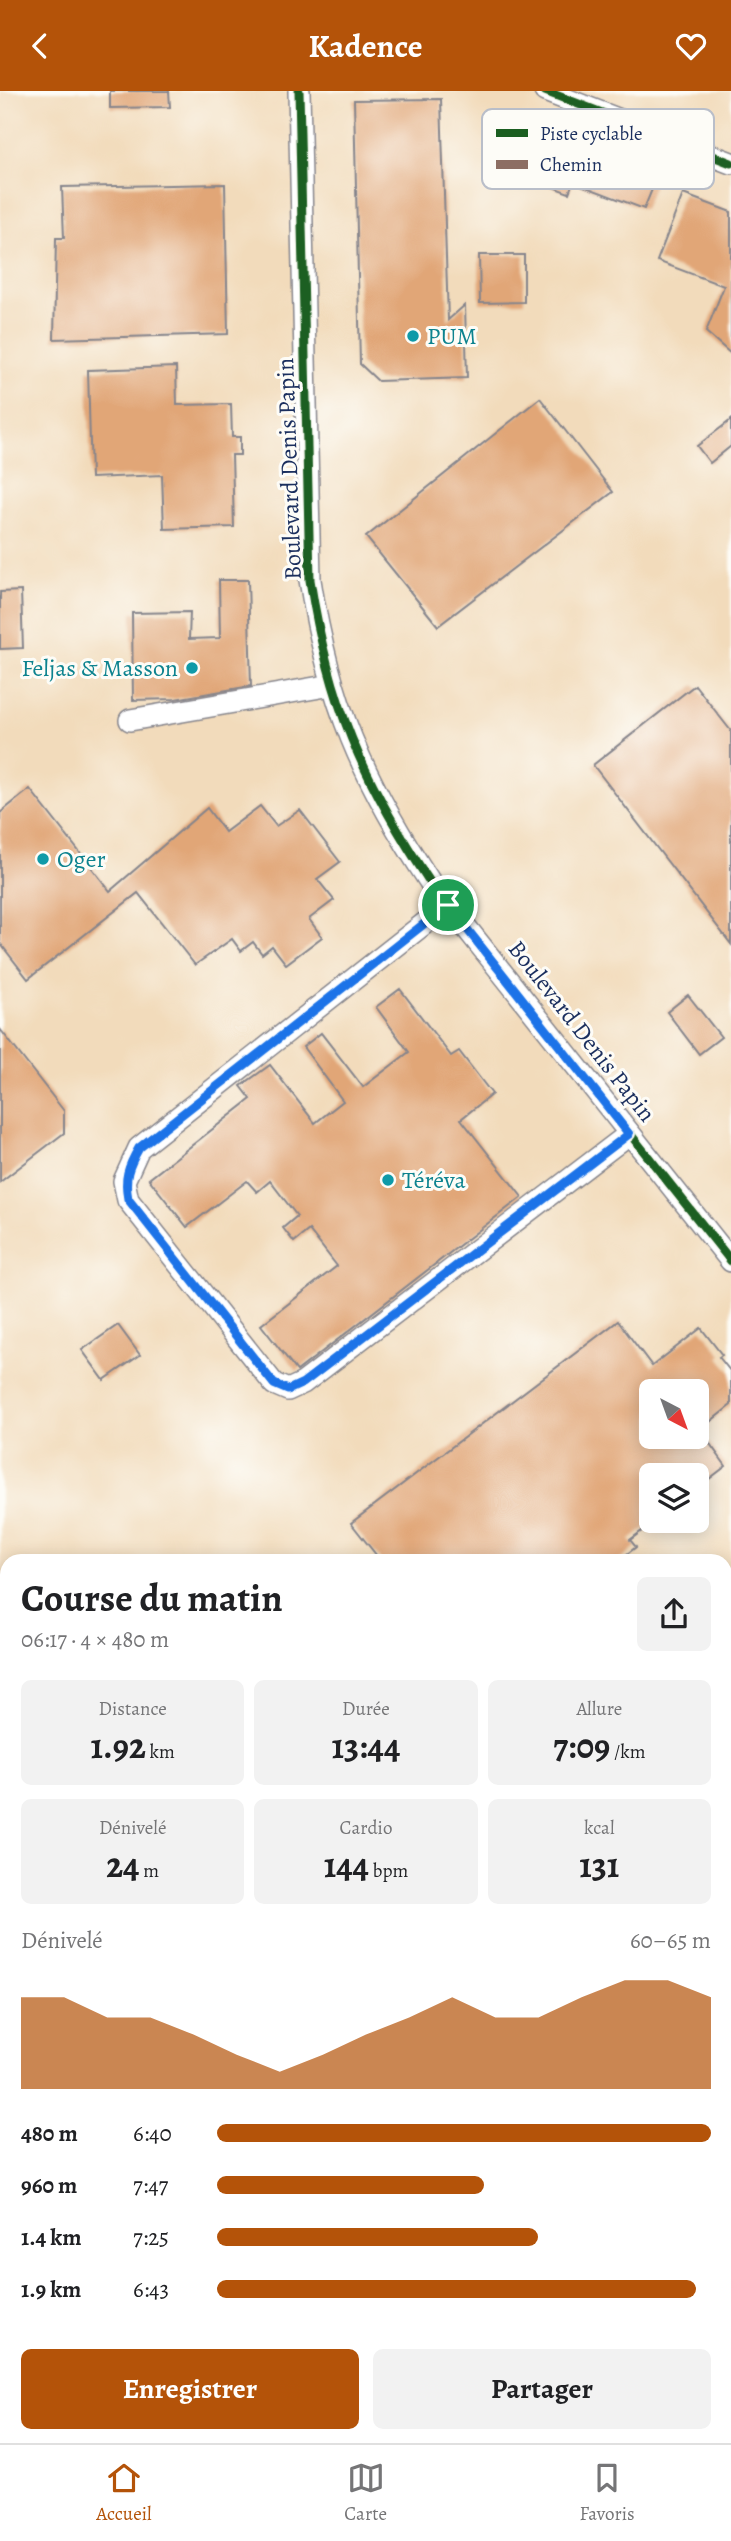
<!DOCTYPE html>
<html lang="fr">
<meta charset="utf-8">
<style>
:root{--surface:#fff;--page:#f2f2f2;--text:#202124;--muted:#757577;--line:#e0e0e0;--accent:#b45309}
body{margin:0;font-family:Alegreya,serif;background:var(--page);color:var(--text);height:100vh;display:flex;flex-direction:column;font-size:26px;white-space:nowrap}
*{box-sizing:border-box;margin:0}
p{font-size:23px;color:var(--muted)}
.icon{flex:none;width:38px;height:38px;fill:none;stroke:currentColor;stroke-width:2;stroke-linecap:round;stroke-linejoin:round}
.map{position:relative;flex:1;overflow:hidden}
.drawer{position:absolute;left:0px;top:1463px;width:732px;height:889px;display:flex;flex-direction:column;background:var(--surface);border-radius:21px 21px 0 0;box-shadow:0 4px 18px #0003}
.drawer>*{flex:none}
.needle{width:46px;rotate:139deg}
.fabs{position:absolute;left:639px;top:1288px;display:grid;gap:14px}
.fabs a{display:grid;place-items:center;width:70px;height:70px;border-radius:10px;background:var(--surface);box-shadow:0 4px 18px #0003;font-size:35px}
.pin{position:absolute;display:grid;place-items:center;width:60px;height:60px;color:#fff;margin:-30px;border:4px solid #fff;border-radius:50%;box-shadow:0 2px 7px #0007}
.round{display:grid;place-items:center;flex:none;width:74px;height:74px;border-radius:10px;background:var(--page)}
.head{display:flex;align-items:center;justify-content:space-between;height:119px;padding:0 21px}
h1{font-size:38px;font-weight:700;line-height:52px}
.metrics{display:grid;grid-template-columns:repeat(3,1fr);gap:10px;height:119px;padding:7px 21px}
.metrics div{display:grid;align-content:center;border-radius:10px;background:var(--page);text-align:center}
.metrics b{font-size:35px;font-weight:700}
.metrics small{font-size:19px;font-weight:400}
.metrics p{font-size:19px}
.chart{height:196px;padding:14px 21px}
.chart p{display:flex;justify-content:space-between}
.chart svg{width:100%;height:126px;margin-top:7px;fill:var(--accent);opacity:.7}
.action{display:flex;gap:14px;margin-top:auto;padding:14px 21px}
.action a{flex:1;height:80px;border-radius:10px;background:var(--accent);color:#fff;font-size:28px;font-weight:700;line-height:80px;text-align:center}
.action a+a{background:var(--page);color:var(--text)}
ul{padding:0 21px;list-style:none;font-size:23px}
li{display:grid;grid-template-columns:112px 84px 1fr;align-items:center;height:52px}
li i{height:18px;border-radius:9px;background:var(--accent)}
header{display:flex;justify-content:space-between;align-items:center;height:91px;padding:0 21px;background:var(--accent);color:#fff;font-size:32px;font-weight:700}
.dock{display:flex;justify-content:space-around;align-items:center;height:98px;border-top:2px solid var(--line);background:var(--surface);font-size:19px;color:var(--muted)}
.dock a{display:grid;justify-items:center;gap:4px}
.dock .active{color:var(--accent)}
.map>svg:first-child{display:block}
</style>
<header><svg class="icon" aria-label="back" viewBox="0 0 24 24"><path d="M15 5l-7 7 7 7"/></svg>Kadence<svg class="icon" aria-label="heart" viewBox="0 0 24 24"><path d="M12 20l-8-8c-3-5 5-10 8-4 3-6 11-1 8 4z"/></svg></header>
<div class="map">
<svg width="731" height="2352" viewBox="0 0 731 2352">
<defs>
<pattern id="water-ripples" width="26" height="14" patternUnits="userSpaceOnUse" patternTransform="scale(1.75)"><rect width="26" height="14" fill="#62b5de"/><path d="M2 4q2-2 4 0t4 0M15 11q2-2 4 0t4 0" fill="none" stroke="#5094b7"/></pattern>
</defs>
<rect width="100%" height="100%" fill="#fdfcf7"/>
<filter id="ink" filterUnits="userSpaceOnUse"><feTurbulence type="fractalNoise" baseFrequency=".0143" numOctaves="2"/><feDisplacementMap in="SourceGraphic" scale="14" xChannelSelector="R" yChannelSelector="G"/><feConvolveMatrix kernelMatrix="1 2 1 2 8 2 1 2 1" color-interpolation-filters="sRGB"/></filter>
<filter id="wash" filterUnits="userSpaceOnUse"><feTurbulence type="fractalNoise" baseFrequency=".00686" numOctaves="4" result="noise"/><feDisplacementMap in="SourceGraphic" scale="28" xChannelSelector="R" yChannelSelector="G"/><feGaussianBlur stdDeviation="1.57" result="paint"/><feColorMatrix in="noise" values="0 0 0 0 0 0 0 0 0 0 0 0 0 0 0 0 0 1.4 0 .05"/><feComposite in="paint" operator="in"/></filter>
<g filter="url(#wash)">
<rect width="100%" height="100%" fill="#f2dbbb"/>
<polygon fill="url(#water-ripples)" stroke="#3e729e" stroke-width="2" points="731,2254 731,2318 725,2322 725,2257"/>
<g id="blocks">
<g fill="#e1a677">
<polygon points="110,0 169,0 170,16 110,17"/>
<polygon points="441,8 448,229 465,214 467,287 378,290 360,273 354,9"/>
<polygon points="558,55 655,91 644,118 573,91 569,102 547,94 551,82 548,81"/>
<polygon points="225,93 228,243 54,248 56,147 64,147 62,96"/>
<polygon points="683,103 731,121 731,263 706,241 724,195 657,170"/>
<polygon points="479,164 524,164 524,211 480,212"/>
<polygon points="176,276 177,314 231,313 232,346 240,346 240,364 232,364 234,436 164,438 162,384 91,387 88,279"/>
<polygon points="540,307 613,401 438,535 366,446"/>
<polygon points="731,329 731,355 710,372 697,355"/>
<polygon points="219,489 248,489 251,595 175,608 133,609 132,522 190,521 189,548 220,547"/>
<polygon points="21,500 23,557 0,558 0,501"/>
<polygon points="695,594 731,640 731,853 593,674"/>
<polygon points="30,698 110,800 207,717 225,741 260,715 276,735 300,719 340,771 317,788 334,809 309,828 322,846 286,873 272,855 262,863 253,851 241,860 232,848 195,874 138,802 28,888 0,852 0,722"/>
<polygon points="400,898 451,965 459,960 492,1003 461,1028 522,1106 297,1280 261,1234 337,1175 309,1139 294,1151 283,1137 297,1125 270,1090 257,1101 247,1090 187,1136 149,1088 251,1008 241,995 270,974 315,1032 343,1010 303,956 321,942 363,996 409,961 376,916"/>
<polygon points="688,904 721,946 699,963 667,921"/>
<polygon points="0,938 64,1020 64,1042 0,1091"/>
<polygon points="618,1230 652,1275 701,1237 722,1264 719,1266 731,1281 731,1314 696,1342 696,1300 651,1300 651,1346 705,1346 726,1375 696,1398 696,1384 651,1384 651,1433 630,1449 636,1456 618,1470 381,1470 351,1432"/>
<polygon points="118,1234 140,1264 104,1289 82,1259"/>
</g>
</g>
</g>
<g filter="url(#ink)">
<use href="#blocks" fill-opacity="0" stroke="#86858c" stroke-width="2"/>
<g fill="none" stroke-linecap="round" stroke-linejoin="round">
<defs>
<g id="minor">
<path d="M 299,0 L 310,489 C 329,612 362,688 430,791 L 731,1170"/>
<polyline points="545,0 731,72"/>
<polyline points="130,629 332,594"/>
<polyline points="448,814 139,1057 124,1090 128,1109 274,1293 288,1299 303,1292 629,1043"/>
<polyline points="724,2222 731,2218"/>
<polyline points="242,2345 246,2352"/>
<polyline points="362,2352 375,2345"/>
<polyline points="493,2352 506,2345"/>
</g>
</defs>
<use href="#minor" stroke="#86858c" stroke-width="24"/>
<use href="#minor" stroke="#fff" stroke-width="21"/>
<polyline stroke="#8d6e63" stroke-width="7" stroke-dasharray="14 7" stroke-linecap="butt" points="0,1780 7,1786"/>
<defs>
<g id="cycleway">
<path d="M 299,0 L 310,489 C 329,612 362,688 430,791 L 731,1170"/>
<polyline points="545,0 731,72"/>
</g>
</defs>
<use href="#cycleway" stroke="#fdfcf7" stroke-width="13"/>
<use href="#cycleway" stroke="#1b5e20" stroke-width="9"/>
</g>
</g>
<g fill="none" stroke-linecap="round" stroke-linejoin="round" filter="url(#ink)">
<defs>
<path id="route" d="M 448,814 L 629,1043 L 303,1292 L 288,1299 L 274,1293 L 128,1108 C 124,1087 128,1076 139,1057 Z"/>
</defs>
<use href="#route" stroke="#fff" stroke-width="14"/>
<use href="#route" stroke="#1a73e8" stroke-width="9"/>
</g>
<g fill="#0f9aa8" stroke="#fdfcf7" stroke-width="2.5">
<circle cx="413" cy="245" r="7"/>
<circle cx="192" cy="577" r="7"/>
<circle cx="43" cy="768" r="7"/>
<circle cx="388" cy="1089" r="7"/>
</g>
<g text-anchor="middle" dominant-baseline="central" stroke-width="6" stroke-linejoin="round" paint-order="stroke">
<g font-size="24" fill="#0d838f" stroke="#fdfcf7" text-anchor="start">
<text x="427" y="245">PUM</text>
<text x="178" y="577" text-anchor="end">Feljas &amp; Masson</text>
<text x="57" y="768">Oger</text>
<text x="402" y="1089">Téréva</text>
</g>
<g font-size="24" fill="#1b2f5e" stroke="#fdfcf7">
<text transform="translate(289 378) rotate(-92)">Boulevard Denis Papin</text>
<text transform="translate(582 940) rotate(52)">Boulevard Denis Papin</text>
</g>
</g>
<rect x="482" y="18" width="232" height="80" rx="10" fill="#fdfcf7" stroke="#b9bec9" stroke-width="2"/>
<rect x="496" y="38" width="32" height="8" fill="#1b5e20"/>
<rect x="496" y="69" width="32" height="9" fill="#8d6e63"/>
<g font-size="19" fill="#1b2f5e">
<text x="540" y="49">Piste cyclable</text>
<text x="540" y="80">Chemin</text>
</g>
</svg>
<div class="fabs">
<a><svg class="needle" viewBox="-14 -14 28 28"><path d="M0-13l5 13h-10z" fill="#e53935"/><path d="M0 13l5-13h-10z" fill="#757577"/></svg></a>
<a><svg class="icon" aria-label="layers" viewBox="0 0 24 24"><path d="M12 4l9 5-9 5-9-5zM3 14l9 5 9-5"/></svg></a>
</div>
<div class="pin" style="left:448px;top:814px;background:#1e9e55"><svg class="icon" aria-label="arrive" viewBox="0 0 24 24"><path d="M6 21V4h12l-3 4 3 4H6"/></svg></div>
<section class="drawer">
<div class="head"><div><h1>Course du matin</h1><p>06:17 · 4 × 480 m</p></div><a class="round"><svg class="icon" aria-label="share" viewBox="0 0 24 24"><path d="M12 15V3M7 8l5-5 5 5M5 13v7h14v-7"/></svg></a></div>
<div class="metrics">
<div><p>Distance</p><b>1.92<small> km</small></b></div>
<div><p>Durée</p><b>13:44</b></div>
<div><p>Allure</p><b>7:09<small> /km</small></b></div>
</div>
<div class="metrics">
<div><p>Dénivelé</p><b>24<small> m</small></b></div>
<div><p>Cardio</p><b>144<small> bpm</small></b></div>
<div><p>kcal</p><b>131</b></div>
</div>
<div class="chart"><p><span>Dénivelé</span>60–65 m</p>
<svg viewBox="0 0 160 44" preserveAspectRatio="none"><path d="M0 44V12L10 12L20 19L30 19L40 25L50 32L60 38L70 32L80 25L90 19L100 12L110 19L120 19L130 12L140 6L150 6L160 12V44z"/></svg>
</div>
<ul>
<li><b>480 m</b>6:40<i style="width:100%"></i></li>
<li><b>960 m</b>7:47<i style="width:54%"></i></li>
<li><b>1.4 km</b>7:25<i style="width:65%"></i></li>
<li><b>1.9 km</b>6:43<i style="width:97%"></i></li>
</ul>
<div class="action"><a>Enregistrer</a><a>Partager</a></div>
</section>
</div>
<nav class="dock">
<a class="active"><svg class="icon" aria-label="home" viewBox="0 0 24 24"><path d="M3 11l9-7 9 7M6 9v11h12V9"/></svg>Accueil</a>
<a><svg class="icon" aria-label="map" viewBox="0 0 24 24"><path d="M3 6l6-2 6 2 6-2v14l-6 2-6-2-6 2zM9 4v14M15 6v14"/></svg>Carte</a>
<a><svg class="icon" aria-label="saved" viewBox="0 0 24 24"><path d="M7 4h10v16l-5-4-5 4z"/></svg>Favoris</a>
</nav>
